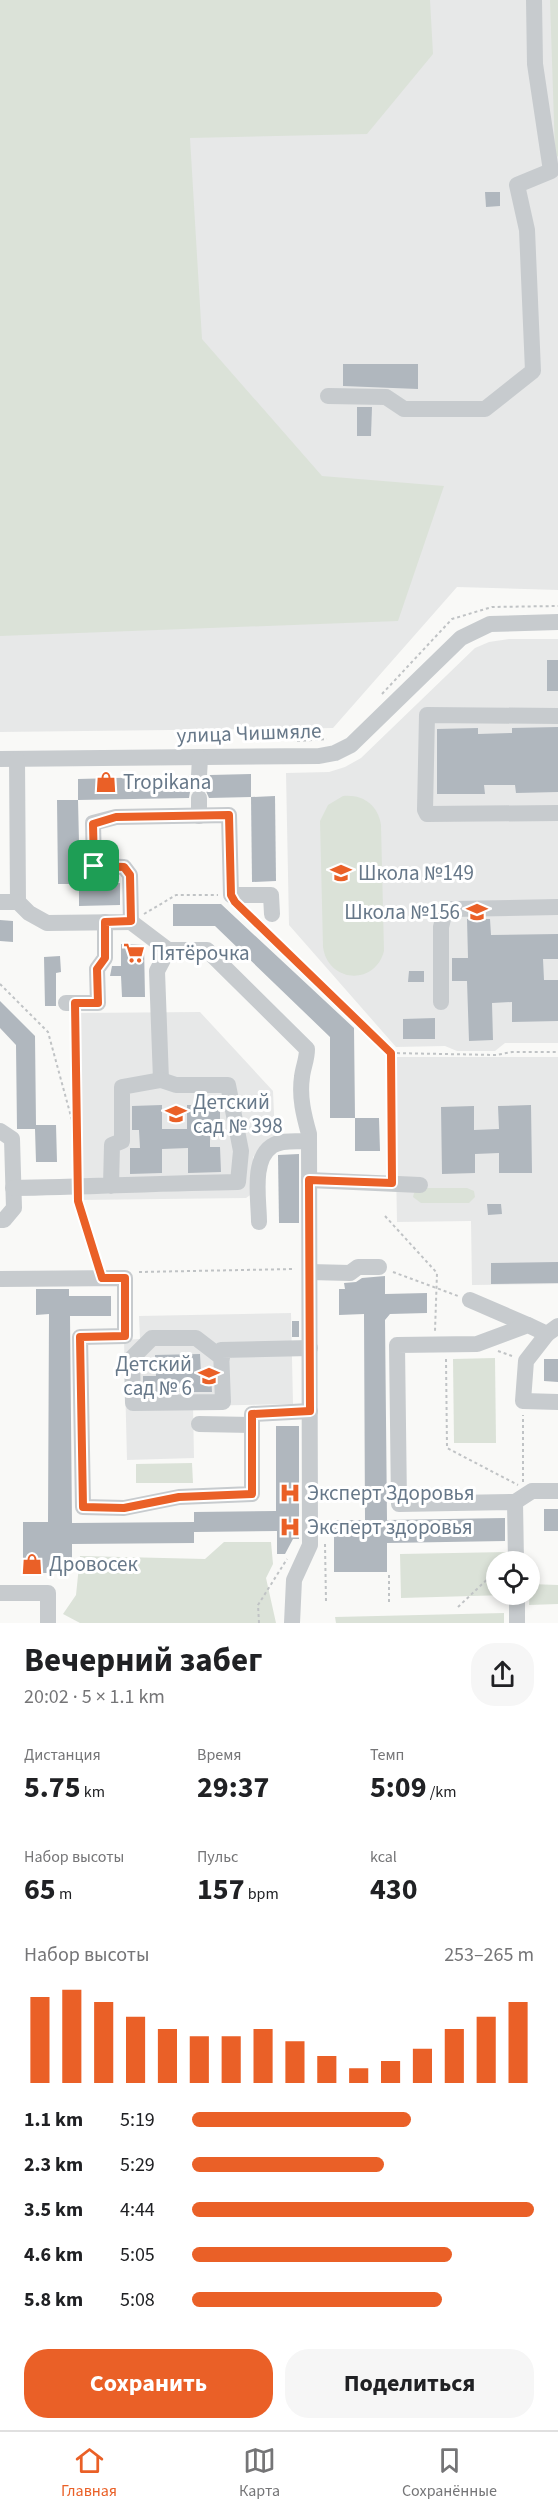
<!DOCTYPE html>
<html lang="ru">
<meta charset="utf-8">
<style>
:root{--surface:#fff;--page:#f6f6f6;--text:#202124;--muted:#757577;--line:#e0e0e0;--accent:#ea6027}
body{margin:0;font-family:"Source Sans 3",sans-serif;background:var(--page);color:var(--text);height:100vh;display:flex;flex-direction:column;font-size:22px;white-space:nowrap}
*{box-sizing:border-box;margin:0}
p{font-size:20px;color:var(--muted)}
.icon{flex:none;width:33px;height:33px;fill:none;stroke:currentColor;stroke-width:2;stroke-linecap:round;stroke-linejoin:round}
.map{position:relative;height:1623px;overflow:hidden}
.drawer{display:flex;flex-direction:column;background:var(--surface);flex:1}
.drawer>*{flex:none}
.buttons{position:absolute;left:486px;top:1551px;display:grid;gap:12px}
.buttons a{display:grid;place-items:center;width:54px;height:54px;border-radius:50%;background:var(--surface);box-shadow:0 3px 9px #0003;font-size:30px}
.pin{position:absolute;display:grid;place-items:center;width:51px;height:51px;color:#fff;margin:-26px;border-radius:12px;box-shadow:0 3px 9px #0006}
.round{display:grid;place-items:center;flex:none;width:63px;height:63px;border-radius:24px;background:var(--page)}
.head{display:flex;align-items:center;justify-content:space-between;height:102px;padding:0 24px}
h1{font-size:33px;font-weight:700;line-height:45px}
.stats{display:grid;grid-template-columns:repeat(3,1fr);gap:9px;height:102px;padding:6px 24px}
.stats div{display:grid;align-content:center}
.stats b{font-size:30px;font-weight:700}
.stats small{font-size:16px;font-weight:400}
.stats p{font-size:16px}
.chart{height:168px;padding:12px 24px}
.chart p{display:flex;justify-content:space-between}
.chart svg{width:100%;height:108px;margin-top:6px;stroke:var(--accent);stroke-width:6}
.cta{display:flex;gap:12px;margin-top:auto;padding:12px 24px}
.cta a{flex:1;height:69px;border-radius:24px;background:var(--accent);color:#fff;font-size:24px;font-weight:700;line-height:69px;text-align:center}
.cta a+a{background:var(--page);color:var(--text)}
ul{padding:0 24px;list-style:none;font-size:20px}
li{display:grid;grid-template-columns:96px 72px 1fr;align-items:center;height:45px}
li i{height:15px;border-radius:8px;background:var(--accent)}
.tab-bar{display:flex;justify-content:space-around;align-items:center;height:84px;border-top:2px solid var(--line);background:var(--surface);font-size:16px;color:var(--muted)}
.tab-bar a{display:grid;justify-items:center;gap:3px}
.tab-bar .selected{color:var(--accent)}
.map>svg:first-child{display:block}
</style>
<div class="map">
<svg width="558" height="1623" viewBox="0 0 558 1623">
<rect width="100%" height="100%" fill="#f9f9f7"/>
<g fill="#e7e8e8">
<polygon points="0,0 558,0 558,590 457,587 333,728 0,732"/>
<polygon points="509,639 558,639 558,1043 505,1043 495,1051 457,1051 445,1046 396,1047 289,925 286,773 329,772 345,767 361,758 475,648 489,642"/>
<polygon points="200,1012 273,1091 275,1137 253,1157 253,1193 246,1198 79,1200 77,1013"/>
<polygon points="394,1057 558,1057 558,1284 472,1285 471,1221 397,1222"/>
<polygon points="291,1313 293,1404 193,1406 194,1458 127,1460 124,1340 140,1339 139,1316"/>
</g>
<g fill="#dbe2d8">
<polygon points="0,0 430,0 433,54 367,134 190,138 202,339 322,476 444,486 398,621 0,636"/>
<polygon points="550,0 558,0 558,157 555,153"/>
<path d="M 343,796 C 363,794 378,805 381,825 L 384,951 C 375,986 328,983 323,947 L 320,821 L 328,805 Z"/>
<polygon points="419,1188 467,1188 474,1191 475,1197 469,1203 421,1203 413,1197 414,1193"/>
<polygon points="495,1358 496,1443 454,1443 453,1359"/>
<polygon points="192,1463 193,1483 136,1483 136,1464"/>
<polygon points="224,1542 271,1542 273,1564 266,1578 276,1623 80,1623 63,1614 76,1595 80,1556 205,1559"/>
<polygon points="507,1552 507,1561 496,1562 496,1594 507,1595 401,1598 400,1554"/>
<polygon points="530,1584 558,1585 558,1604 529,1605"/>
<polygon points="504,1613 504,1623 336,1623 335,1617"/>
</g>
<g fill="#b0b7be">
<polygon points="485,192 500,192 500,206 486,207"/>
<polygon points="343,364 418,364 418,389 343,386"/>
<polygon points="357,407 372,407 371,436 357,436"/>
<rect x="547" y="660" width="11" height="31"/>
<polygon points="558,727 558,792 516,793 515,785 484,785 485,794 437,794 437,729 478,728 478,734 512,733 512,728"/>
<polygon points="251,774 251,797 209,798 205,789 198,788 190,792 189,798 78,800 78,779 189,776 193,784 199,786 207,782 210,775"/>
<polygon points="275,796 276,881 252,882 251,797"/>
<polygon points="57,800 78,800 80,884 120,883 120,905 79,906 79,884 58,884"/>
<polygon points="173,904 221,904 354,1028 355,1118 330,1118 330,1037 215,926 173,926"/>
<polygon points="467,919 490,919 491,935 558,934 558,959 543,959 544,980 558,980 558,1021 512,1022 512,1002 492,1003 493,1040 469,1041 467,981 452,981 452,958 468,958"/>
<polygon points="0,920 13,921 13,942 0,941"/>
<polygon points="121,944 144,945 145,997 122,997 121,976 110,976 112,966 121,966"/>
<polygon points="60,956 61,972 56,973 56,1006 45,1006 44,957"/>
<polygon points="409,971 424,971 424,982 408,982"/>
<polygon points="0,1001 35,1036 36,1125 56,1125 57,1162 36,1162 35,1129 17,1129 16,1045 0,1028"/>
<polygon points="435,1018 435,1039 403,1039 403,1019"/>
<polygon points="162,1105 162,1129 187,1129 187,1105 220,1105 220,1129 210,1130 210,1147 220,1147 221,1172 188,1173 188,1148 162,1149 162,1173 130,1174 130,1148 140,1148 139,1130 132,1130 132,1106"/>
<polygon points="531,1105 532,1173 499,1173 499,1153 475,1154 475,1173 442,1174 441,1107 474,1106 474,1130 499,1129 498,1106"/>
<polygon points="355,1118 379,1118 380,1151 355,1151"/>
<polygon points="299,1154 299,1223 279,1223 278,1155"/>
<polygon points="487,1204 501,1204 502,1214 488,1215"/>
<polygon points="558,1262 558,1283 491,1284 491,1263"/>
<polygon points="385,1276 385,1294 427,1293 427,1313 390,1314 385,1320 387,1520 505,1518 505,1541 387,1543 387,1572 334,1572 334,1520 365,1520 364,1314 339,1315 339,1289 345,1289 344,1283 356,1282 362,1278"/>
<polygon points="36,1289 69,1289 69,1296 111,1296 111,1316 70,1316 72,1523 194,1522 194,1512 276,1511 276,1426 299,1426 299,1539 293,1539 285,1554 277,1554 277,1531 194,1532 194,1543 72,1544 72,1573 23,1573 23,1522 48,1522 49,1314 36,1315"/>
<rect x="292" y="1321" width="7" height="16"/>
<polygon points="200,1354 201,1373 211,1373 212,1392 143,1392 143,1376 156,1376 155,1355"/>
<polygon points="544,1359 558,1359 558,1382 544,1381"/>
<rect x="544" y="1509" width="14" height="22"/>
</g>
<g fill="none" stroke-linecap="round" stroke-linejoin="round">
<g stroke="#c0c3c5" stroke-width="2" stroke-dasharray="3 3" stroke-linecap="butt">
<polyline points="382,694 452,619 492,607 558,606"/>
<polyline points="297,741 327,739"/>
<polyline points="241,908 391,1053 392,1171"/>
<polyline points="144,914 176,895 218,895"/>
<polyline points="0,984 48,1032 76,1135"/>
<polyline points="75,1015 77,1172"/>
<polyline points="391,1053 496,1055 512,1052 558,1052"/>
<polyline points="78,1201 97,1265"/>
<polyline points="385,1216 437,1273 435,1331"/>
<polyline points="139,1272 295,1269"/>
<polyline points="393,1272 458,1296"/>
<polyline points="498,1351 512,1356"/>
<polyline points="446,1359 447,1448 518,1485"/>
<polyline points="523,1482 523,1415"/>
<polyline points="325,1544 326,1601"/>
<polyline points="389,1575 389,1602"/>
<polyline points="458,1607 496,1571"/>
<polyline points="259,1623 258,1605 287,1559"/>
</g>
<g stroke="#c7cbce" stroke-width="16">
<polyline points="328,396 386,397 404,409 485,409 533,371 527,230 517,185 551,171 535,64 534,0"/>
<polyline points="558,716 427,715 425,810 427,814 558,813"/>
<polyline points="0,759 319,756 335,753 351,745 461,638 490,624 558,622"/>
<polyline points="17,759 18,902 29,913 47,923 131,922 130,875 124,867 94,866 93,823 116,817 229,815 231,895 271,895 272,914"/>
<polyline points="199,776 200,758"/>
<polyline points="199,816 199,798"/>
<polyline points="0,902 18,902"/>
<path d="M 131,922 L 168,950 L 207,950 L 307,1049 C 307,1060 303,1067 302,1077 C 299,1097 304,1116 309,1134 L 310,1545 L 294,1580 L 292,1623"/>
<polyline points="441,1002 441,927 445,911 452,909 558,907"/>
<polyline points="66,1003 98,1003 97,969 105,958 105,922"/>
<polyline points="161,1080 157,971 168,950"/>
<polyline points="0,1131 12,1139 14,1208 4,1220 0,1220"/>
<polyline points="309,1180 420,1185"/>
<path d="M 13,1188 C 88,1187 163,1183 238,1182 L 241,1151 L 228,1085 L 176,1085 L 161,1080 L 122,1087 L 122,1141 L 112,1145 L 111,1186"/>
<path d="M 259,1222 C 259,1200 251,1160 272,1146 C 282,1139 298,1142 309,1141"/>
<polyline points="310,1272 350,1273 358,1267 379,1267"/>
<polyline points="0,1279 125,1278 125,1336 80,1337 83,1507 124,1508 179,1497 252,1494 252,1414 310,1411"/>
<polyline points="470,1300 528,1325"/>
<polyline points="547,1334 526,1361 523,1401 558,1402"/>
<polyline points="222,1358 196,1338 152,1338 132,1358 133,1403 223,1402 221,1350 310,1348"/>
<polyline points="199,1424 252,1425"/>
<polyline points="515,1502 532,1491 558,1491"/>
<polyline points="516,1562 515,1502 399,1504 397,1345 477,1344 528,1325 547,1334 558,1326"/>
<polyline points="0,1593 48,1593 48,1623"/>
<polyline points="517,1594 517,1623"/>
</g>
</g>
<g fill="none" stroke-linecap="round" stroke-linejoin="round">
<defs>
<polygon id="route" points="229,815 231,895 235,902 391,1053 392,1183 309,1180 310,1411 252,1414 252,1494 179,1497 124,1508 83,1507 80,1337 125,1336 125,1278 102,1278 78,1201 75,1003 98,1003 97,969 105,958 105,922 131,921 130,875 124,867 94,866 93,824 116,817"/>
</defs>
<use href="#route" stroke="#fff" stroke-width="12"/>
<use href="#route" stroke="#ea6027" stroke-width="8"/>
</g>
<defs>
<symbol id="shop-bare" viewBox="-9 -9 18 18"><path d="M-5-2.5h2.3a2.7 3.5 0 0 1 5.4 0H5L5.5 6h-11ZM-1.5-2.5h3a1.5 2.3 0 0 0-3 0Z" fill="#ea6027" stroke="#fff" stroke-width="2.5" paint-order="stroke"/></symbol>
<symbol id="school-bare" viewBox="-9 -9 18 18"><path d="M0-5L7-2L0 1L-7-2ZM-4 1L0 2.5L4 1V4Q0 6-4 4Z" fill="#ea6027" stroke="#fff" stroke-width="2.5" paint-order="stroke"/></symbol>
<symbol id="supermarket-bare" viewBox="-9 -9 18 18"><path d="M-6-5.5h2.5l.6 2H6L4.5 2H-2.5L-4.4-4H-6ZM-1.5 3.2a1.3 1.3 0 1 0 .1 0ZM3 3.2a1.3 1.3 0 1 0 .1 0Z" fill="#ea6027" stroke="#fff" stroke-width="2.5" paint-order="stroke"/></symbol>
<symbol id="hospital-bare" viewBox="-9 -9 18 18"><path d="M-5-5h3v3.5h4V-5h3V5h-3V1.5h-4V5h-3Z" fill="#ea6027" stroke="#fff" stroke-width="2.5" paint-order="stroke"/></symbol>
</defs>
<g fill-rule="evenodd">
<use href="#shop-bare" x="91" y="767" width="30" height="30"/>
<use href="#school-bare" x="326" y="858" width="30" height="30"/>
<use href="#school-bare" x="462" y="897" width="30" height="30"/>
<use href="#supermarket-bare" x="119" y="938" width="30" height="30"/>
<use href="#school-bare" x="161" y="1099" width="30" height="30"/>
<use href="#school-bare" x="194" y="1361" width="30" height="30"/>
<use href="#hospital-bare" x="275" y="1478" width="30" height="30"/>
<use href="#hospital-bare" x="275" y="1512" width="30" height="30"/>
<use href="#shop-bare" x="17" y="1549" width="30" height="30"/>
</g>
<g text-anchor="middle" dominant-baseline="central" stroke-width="6" stroke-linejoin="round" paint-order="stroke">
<g font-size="21" fill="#677889" stroke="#fff">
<text transform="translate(249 733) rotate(-2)">улица Чишмяле</text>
</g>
<g font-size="21" fill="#677889" stroke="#fff" text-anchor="start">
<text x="123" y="782">Tropikana</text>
<text x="358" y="873">Школа №149</text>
<text x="460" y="912" text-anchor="end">Школа №156</text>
<text x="151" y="953">Пятёрочка</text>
<text x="193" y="1102">Детский<tspan x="193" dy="24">сад № 398</tspan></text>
<text x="192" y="1364" text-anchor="end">Детский<tspan x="192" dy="24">сад № 6</tspan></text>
<text x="307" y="1493">Эксперт Здоровья</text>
<text x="307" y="1527">Эксперт здоровья</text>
<text x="49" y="1564">Дровосек</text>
</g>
</g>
</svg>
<div class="buttons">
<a><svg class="icon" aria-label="locate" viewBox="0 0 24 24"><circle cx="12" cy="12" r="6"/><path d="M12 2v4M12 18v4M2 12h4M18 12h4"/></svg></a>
</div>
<div class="pin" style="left:94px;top:866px;background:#1e9e55"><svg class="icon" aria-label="arrive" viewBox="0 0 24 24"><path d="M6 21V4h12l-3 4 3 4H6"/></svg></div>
</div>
<section class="drawer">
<div class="head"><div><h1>Вечерний забег</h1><p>20:02 · 5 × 1.1 km</p></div><a class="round"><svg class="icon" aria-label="share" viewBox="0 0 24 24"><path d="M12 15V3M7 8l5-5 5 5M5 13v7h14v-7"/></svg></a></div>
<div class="stats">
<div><p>Дистанция</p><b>5.75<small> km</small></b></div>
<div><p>Время</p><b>29:37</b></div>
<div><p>Темп</p><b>5:09<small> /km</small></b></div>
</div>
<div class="stats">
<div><p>Набор высоты</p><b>65<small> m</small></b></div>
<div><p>Пульс</p><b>157<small> bpm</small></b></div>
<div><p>kcal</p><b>430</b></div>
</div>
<div class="chart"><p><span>Набор высоты</span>253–265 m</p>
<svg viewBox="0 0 160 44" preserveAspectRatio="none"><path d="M5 44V9M15 44V6M25 44V11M35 44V17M45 44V22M55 44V25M65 44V25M75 44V22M85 44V27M95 44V33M105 44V38M115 44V35M125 44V30M135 44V22M145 44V17M155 44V11"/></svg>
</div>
<ul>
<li><b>1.1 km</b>5:19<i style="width:64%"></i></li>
<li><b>2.3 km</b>5:29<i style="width:56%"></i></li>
<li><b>3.5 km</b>4:44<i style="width:100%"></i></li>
<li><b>4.6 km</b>5:05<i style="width:76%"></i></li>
<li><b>5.8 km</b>5:08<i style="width:73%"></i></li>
</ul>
<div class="cta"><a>Сохранить</a><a>Поделиться</a></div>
</section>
<nav class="tab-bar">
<a class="selected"><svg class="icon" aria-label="home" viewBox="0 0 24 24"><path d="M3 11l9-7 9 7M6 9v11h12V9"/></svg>Главная</a>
<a><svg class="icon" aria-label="map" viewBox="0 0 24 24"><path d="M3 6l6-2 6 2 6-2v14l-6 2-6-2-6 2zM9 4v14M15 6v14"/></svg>Карта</a>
<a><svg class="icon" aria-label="saved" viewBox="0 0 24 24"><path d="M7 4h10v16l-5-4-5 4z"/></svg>Сохранённые</a>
</nav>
